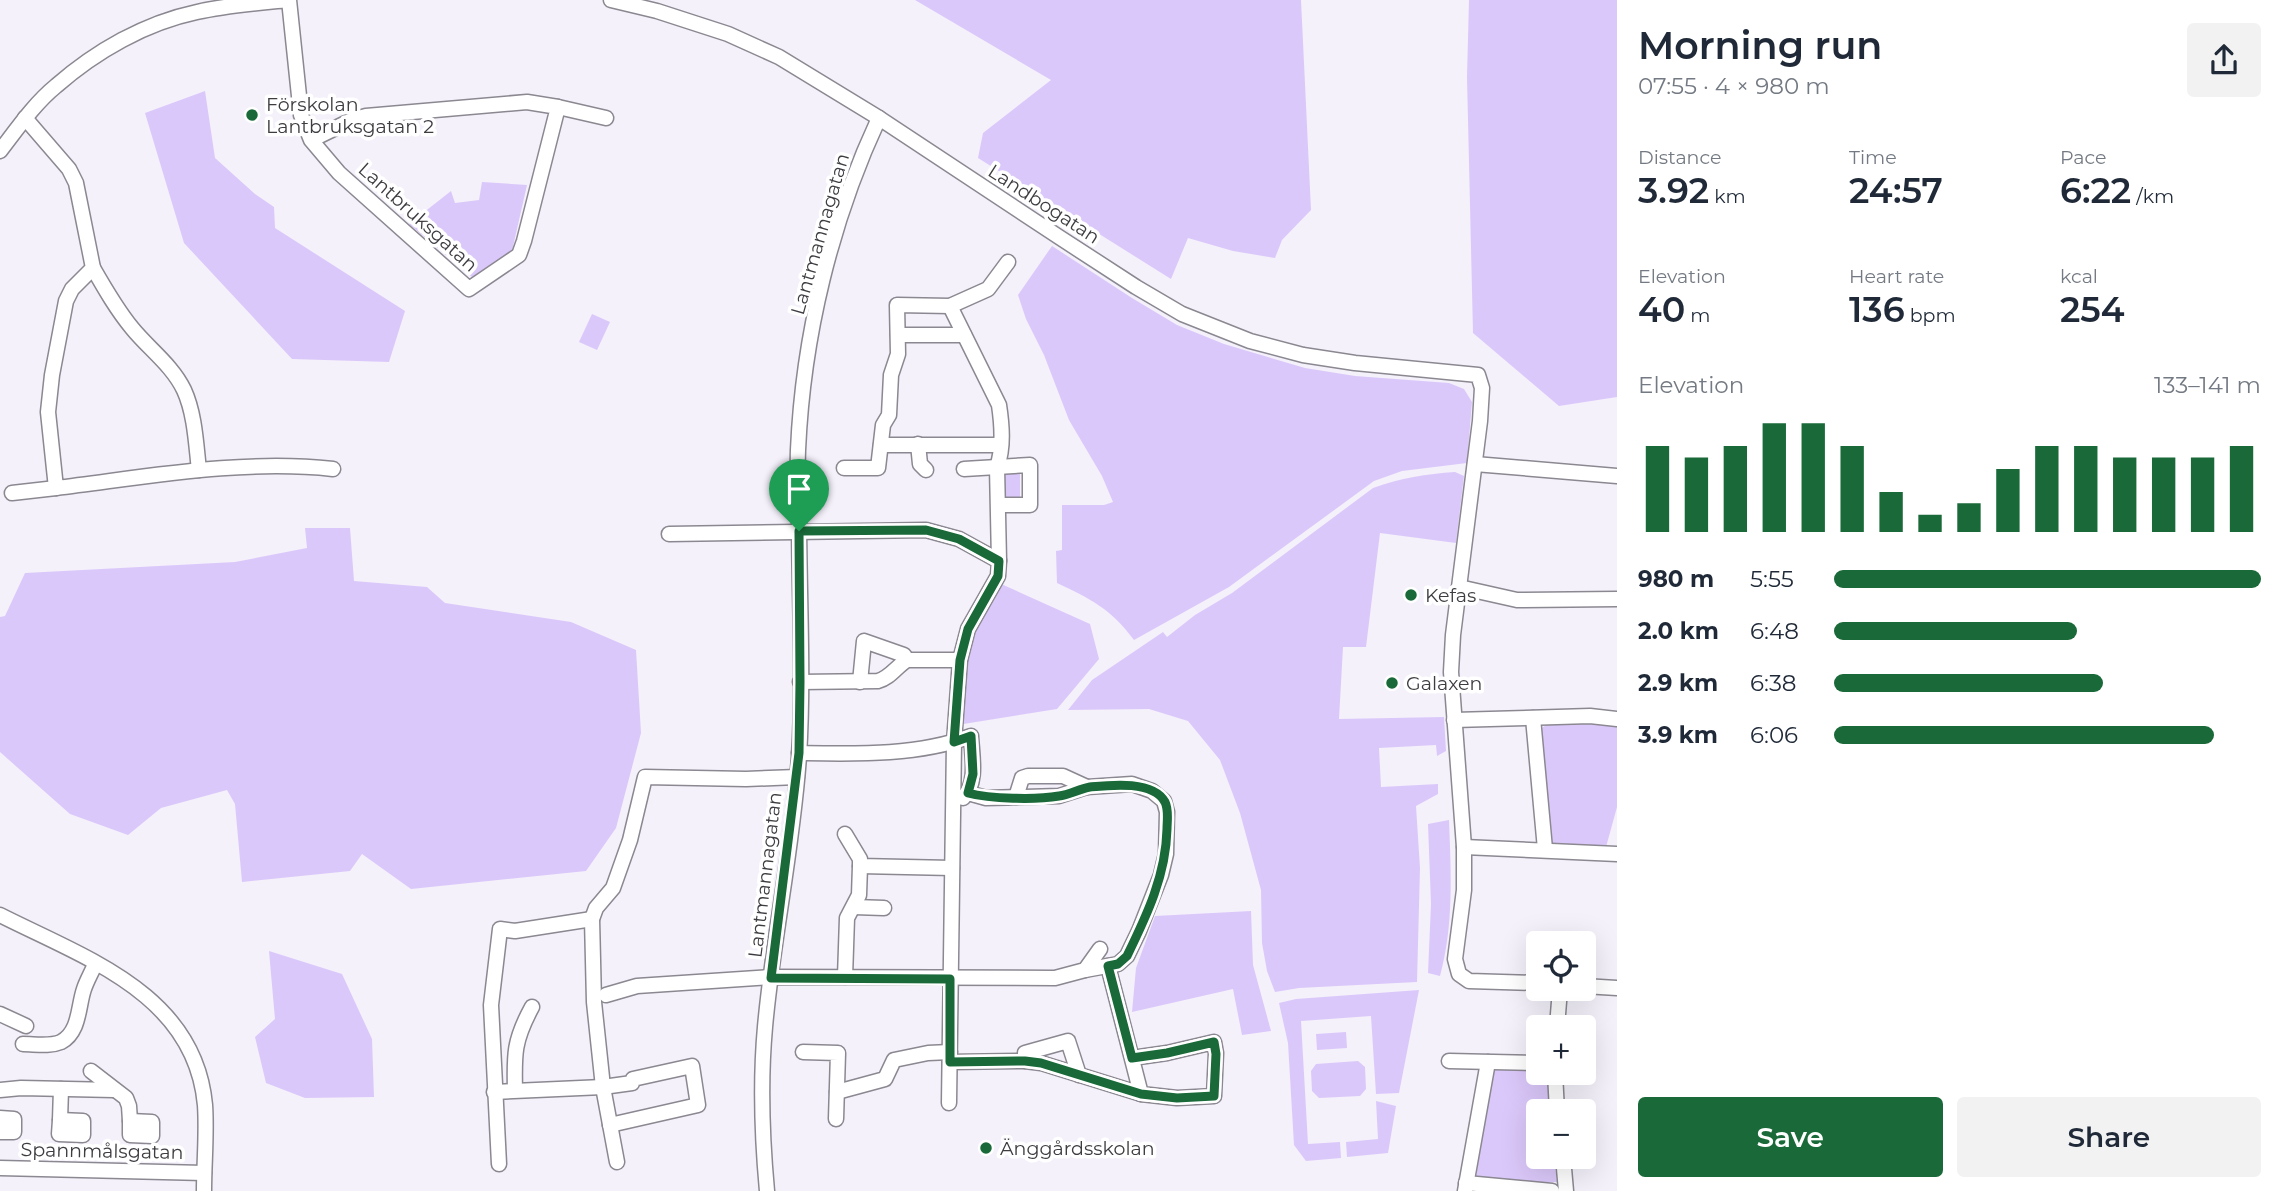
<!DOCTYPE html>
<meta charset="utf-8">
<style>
:root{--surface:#fff;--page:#f2f2f3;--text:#1f2937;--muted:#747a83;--accent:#196939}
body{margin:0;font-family:Montserrat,sans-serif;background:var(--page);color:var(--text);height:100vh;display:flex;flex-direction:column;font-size:26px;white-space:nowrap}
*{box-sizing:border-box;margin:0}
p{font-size:23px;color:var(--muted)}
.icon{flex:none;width:38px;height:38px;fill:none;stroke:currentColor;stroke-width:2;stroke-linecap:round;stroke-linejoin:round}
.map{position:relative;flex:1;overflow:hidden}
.panel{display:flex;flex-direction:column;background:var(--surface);width:665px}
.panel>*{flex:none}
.fabs{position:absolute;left:1526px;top:931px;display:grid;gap:14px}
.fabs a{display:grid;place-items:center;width:70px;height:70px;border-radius:7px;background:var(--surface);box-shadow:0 7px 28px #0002;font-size:35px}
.pin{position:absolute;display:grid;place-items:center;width:60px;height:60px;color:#fff;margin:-72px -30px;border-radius:50% 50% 50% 0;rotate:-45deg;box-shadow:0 0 7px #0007}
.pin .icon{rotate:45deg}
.round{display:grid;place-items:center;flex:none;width:74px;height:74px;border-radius:7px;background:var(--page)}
.headline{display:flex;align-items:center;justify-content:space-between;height:119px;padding:0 21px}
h1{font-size:38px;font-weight:600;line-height:52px}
.metrics{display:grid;grid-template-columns:repeat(3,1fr);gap:10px;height:119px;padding:7px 21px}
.metrics div{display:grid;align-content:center}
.metrics b{font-size:35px;font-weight:600}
.metrics small{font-size:19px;font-weight:400}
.metrics p{font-size:19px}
.chart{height:196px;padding:14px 21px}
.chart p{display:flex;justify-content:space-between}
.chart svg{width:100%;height:126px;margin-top:7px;stroke:var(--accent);stroke-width:6}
.primary-button{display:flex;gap:14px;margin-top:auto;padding:14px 21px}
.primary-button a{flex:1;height:80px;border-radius:7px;background:var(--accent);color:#fff;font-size:28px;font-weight:600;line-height:80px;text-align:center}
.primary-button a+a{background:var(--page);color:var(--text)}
ul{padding:0 21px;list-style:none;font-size:23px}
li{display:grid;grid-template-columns:112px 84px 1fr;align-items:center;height:52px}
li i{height:18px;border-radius:9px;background:var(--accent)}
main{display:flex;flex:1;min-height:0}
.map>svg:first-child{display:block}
</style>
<main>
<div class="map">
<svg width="1617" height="1191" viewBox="0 0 1617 1191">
<rect width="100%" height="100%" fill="#f4f1fb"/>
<g fill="#dbc8fa">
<polygon points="915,0 1301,0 1311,210 1282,240 1275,258 1233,251 1188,238 1171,279 978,158 983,133 1051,80"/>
<polygon points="1469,0 1617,0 1617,397 1559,406 1473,333 1467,77"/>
<polygon points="205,91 215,158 255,194 274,207 275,228 405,311 389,362 292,359 184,243 145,113"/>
<polygon points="482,182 527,185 512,251 472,277 409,224 451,191 455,203 479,200"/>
<path d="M 1052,246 L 1132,298 L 1177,325 L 1224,344 L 1305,368 L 1355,376 L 1449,383 L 1464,389 L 1472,402 L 1467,463 L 1402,471 L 1374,481 L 1229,587 L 1134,640 C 1111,609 1091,599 1057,583 L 1056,551 L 1062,550 L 1062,505 L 1104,505 L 1113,502 L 1102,476 L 1069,420 L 1044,355 L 1026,319 L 1018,295 Z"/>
<polygon points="592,314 610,322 597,350 579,342"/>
<polygon points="1020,472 1020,498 1003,499 1003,473"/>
<path d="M 1455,472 L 1464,476 L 1456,543 L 1380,533 L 1366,647 L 1343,647 L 1339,719 L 1444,717 L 1446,751 L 1437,756 L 1436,745 L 1379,748 L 1381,787 L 1438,784 L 1438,794 L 1416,806 L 1420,868 L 1417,982 L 1299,988 L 1275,992 L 1267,971 L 1262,943 L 1261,890 L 1240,813 L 1220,760 L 1188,721 L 1149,709 L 1068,710 L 1092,680 L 1163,632 L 1167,637 L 1195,615 L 1232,593 L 1373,488 C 1401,478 1426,474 1455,472 Z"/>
<polygon points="305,528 350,528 354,581 427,587 445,603 571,622 636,650 641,733 616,828 586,871 411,889 362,854 350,871 242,882 235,804 227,790 161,808 128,835 70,814 0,752 0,617 5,616 25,573 235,562 307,548"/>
<polygon points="999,583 1090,624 1099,659 1057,709 951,726 958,650"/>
<polygon points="1605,722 1617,725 1617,807 1606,847 1554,844 1549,839 1540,729 1548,724"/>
<path d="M 1449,820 C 1451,873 1454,925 1440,976 L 1428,973 L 1431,904 L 1428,824 Z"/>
<polygon points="1251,911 1253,965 1271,1031 1242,1035 1233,989 1132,1012 1136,968 1155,916"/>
<polygon points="269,951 342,974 372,1039 374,1097 305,1098 266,1083 255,1037 275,1019"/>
<polygon points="1419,990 1399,1093 1376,1094 1371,1016 1301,1021 1308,1144 1340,1142 1341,1158 1306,1161 1294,1145 1288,1043 1279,1003 1296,999"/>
<polygon points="1346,1032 1347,1048 1317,1050 1316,1034"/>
<polygon points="1358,1061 1365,1067 1366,1089 1360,1096 1319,1098 1312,1091 1311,1071 1316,1064"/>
<polygon points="1493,1067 1538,1068 1538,1073 1548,1073 1550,1111 1538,1111 1538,1157 1554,1157 1557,1182 1517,1182 1476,1177"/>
<polygon points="1376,1101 1396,1106 1388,1153 1347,1157 1346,1142 1378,1139"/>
</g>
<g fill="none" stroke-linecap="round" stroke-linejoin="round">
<defs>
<g id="minor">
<polyline points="289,0 301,115 311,140 339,173 469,289 519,255 524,241 558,107 527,102 366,116 352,120 311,140"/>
<polyline points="611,0 657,11 728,34 779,57 879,118 1059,237 1136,287 1182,314 1250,341 1303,355 1355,363 1478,375 1482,388 1480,421 1453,635 1451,672 1464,847 1464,890 1455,959 1459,974 1469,981 1538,983"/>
<polyline points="558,107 606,118"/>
<path d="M 25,118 L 69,169 L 76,183 L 93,268 L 72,289 L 66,301 L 52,375 L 48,412 L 56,488 C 147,477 241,459 333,469"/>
<path d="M 0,151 C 17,129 34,104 56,86 C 96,51 145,23 197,12 C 227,5 258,3 288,0"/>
<path d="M 93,268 C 105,289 117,310 132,328 C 149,349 172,365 184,390 C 195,414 196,444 199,470"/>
<path d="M 950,306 L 999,405 C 1002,425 1004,447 997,467 L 999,561"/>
<polyline points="898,335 964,335"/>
<polyline points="918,444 920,464 926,470"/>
<polyline points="881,445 1001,445"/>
<polyline points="1475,464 1617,476"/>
<polyline points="844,468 878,468 883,425 889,415 891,375 898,354 897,305 950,306 988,289 1008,262"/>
<polyline points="964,469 1030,465 1030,505 999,505"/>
<polyline points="12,493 56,488"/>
<polyline points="669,534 926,530 959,539 999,561 998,576 968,629 960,660 954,742 949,1103"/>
<polyline points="1459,587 1517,600 1617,599"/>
<path d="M 800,682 L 878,681 C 890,678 897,666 907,660 L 960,660"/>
<polyline points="860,682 864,641 904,655 907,660"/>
<polyline points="1533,718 1545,849"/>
<polyline points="1454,720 1590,716 1617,719"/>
<path d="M 799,753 C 856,754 917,756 971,736 C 972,756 978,783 963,798"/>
<polyline points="968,793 986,798 1059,796 1087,787 1132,784 1152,791 1164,801 1167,812 1166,854 1161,875 1139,931 1127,956 1118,964 1085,970"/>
<polyline points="1016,797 1022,778 1028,776 1063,776 1087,787"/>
<polyline points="845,834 860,859 860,866 952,868"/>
<polyline points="1464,847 1617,854"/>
<polyline points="854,907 884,908"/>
<path d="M 0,915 C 85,958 195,994 205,1105 C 207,1133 204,1163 204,1191"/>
<polyline points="1108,966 1141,1094 1177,1098 1214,1096 1216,1053 1214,1042 1167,1053 1132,1058"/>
<polyline points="845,977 847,918 859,895 860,866"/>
<polyline points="1584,986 1617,988"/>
<polyline points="606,995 637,986 771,977 1055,978 1085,970 1100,949"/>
<polyline points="0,1014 26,1026"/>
<polyline points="1557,1027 1560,989"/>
<path d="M 23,1044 C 35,1044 49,1047 61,1042 C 80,1032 78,1006 84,989 C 87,980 92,972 95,964"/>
<polyline points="803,1052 838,1053 836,1119"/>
<polyline points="1025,1061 1025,1053 1068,1041 1079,1075"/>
<polyline points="1449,1061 1538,1063"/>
<polyline points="950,1062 1025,1061 1041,1063 1141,1094"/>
<polyline points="91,1071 126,1098 129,1106 130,1121"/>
<polyline points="1555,1073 1557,1111"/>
<polyline points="0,1090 21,1088 114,1090"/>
<path d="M 515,1090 C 514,1054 514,1040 532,1007"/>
<polyline points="494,1092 603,1087 632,1083 633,1079 692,1066 698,1105 610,1125"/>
<polyline points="837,1092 885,1079 894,1060 928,1053 950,1052"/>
<polyline points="0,1118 14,1119 14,1132 0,1132"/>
<polygon points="60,1120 83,1121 83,1135 59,1134"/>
<polyline points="60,1120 61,1089"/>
<polygon points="130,1121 152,1122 152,1136 130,1135"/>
<polyline points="1563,1157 1566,1191"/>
<polyline points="617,1162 603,1087 594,1002 592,919 596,908 613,888 630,840 645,777 746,779 797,777"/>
<polyline points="499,1164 491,1005 500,929 515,931 592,919"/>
<polyline points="0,1168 204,1173"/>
<polyline points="1466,1183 1552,1191"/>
<path d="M 767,1191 C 762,1137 760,1082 765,1027 C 773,937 793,847 799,756 C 804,676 799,596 799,516 C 799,494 797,472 798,450 C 803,336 831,221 879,118"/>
<polyline points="1465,1191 1488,1062"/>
</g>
</defs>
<use href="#minor" stroke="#8b8891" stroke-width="17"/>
<use href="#minor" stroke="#fff" stroke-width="14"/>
</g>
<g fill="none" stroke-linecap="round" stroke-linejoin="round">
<defs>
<path id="route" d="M 926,530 L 959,539 L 999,561 L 998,576 L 968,629 L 960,660 L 954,742 L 971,736 L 973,774 L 968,793 C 990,799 1036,800 1059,796 C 1069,795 1079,789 1090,787 C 1110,785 1153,780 1165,802 C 1169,810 1167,821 1167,829 C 1166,875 1147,915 1127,956 L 1118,964 L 1108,966 L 1132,1058 L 1167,1053 L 1214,1042 L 1216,1054 L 1214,1096 L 1177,1098 L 1141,1094 L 1041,1063 L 1025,1061 L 950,1062 L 950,979 L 771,978 L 799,753 L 800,682 L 799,531 Z"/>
</defs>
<use href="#route" stroke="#fff" stroke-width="14"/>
<use href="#route" stroke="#196939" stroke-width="9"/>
</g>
<g fill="#196939" stroke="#fff" stroke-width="2.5">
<circle cx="252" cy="115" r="7"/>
<circle cx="1411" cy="595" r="7"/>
<circle cx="1392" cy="683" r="7"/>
<circle cx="986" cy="1148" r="7"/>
</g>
<g text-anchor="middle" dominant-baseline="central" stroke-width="7" stroke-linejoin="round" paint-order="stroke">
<g font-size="19" fill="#3e3c40" stroke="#fff" text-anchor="start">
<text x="266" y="104">Förskolan<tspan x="266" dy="22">Lantbruksgatan 2</tspan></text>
<text x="1425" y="595">Kefas</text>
<text x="1406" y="683">Galaxen</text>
<text x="1000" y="1148">Änggårdsskolan</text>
</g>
<g font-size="19" fill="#3e3c40" stroke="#fff">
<text transform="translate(1044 204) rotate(33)">Landbogatan</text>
<text transform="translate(418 217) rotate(42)">Lantbruksgatan</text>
<text transform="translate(820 234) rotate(-74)">Lantmannagatan</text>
<text transform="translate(765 875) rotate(-83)">Lantmannagatan</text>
<text transform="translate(102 1151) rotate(1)">Spannmålsgatan</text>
</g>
</g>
</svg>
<div class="fabs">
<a><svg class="icon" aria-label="locate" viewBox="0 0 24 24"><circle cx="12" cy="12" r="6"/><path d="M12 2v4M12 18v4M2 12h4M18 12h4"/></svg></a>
<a>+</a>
<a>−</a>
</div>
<div class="pin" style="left:799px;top:531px;background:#1e9e55"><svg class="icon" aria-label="arrive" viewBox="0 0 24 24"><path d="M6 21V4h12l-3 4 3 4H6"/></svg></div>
</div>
<section class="panel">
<div class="headline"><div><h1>Morning run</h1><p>07:55 · 4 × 980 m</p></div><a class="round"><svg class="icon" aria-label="share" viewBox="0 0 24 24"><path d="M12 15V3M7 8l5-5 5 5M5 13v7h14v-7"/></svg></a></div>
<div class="metrics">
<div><p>Distance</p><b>3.92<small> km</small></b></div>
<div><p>Time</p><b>24:57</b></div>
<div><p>Pace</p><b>6:22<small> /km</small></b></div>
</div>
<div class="metrics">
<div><p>Elevation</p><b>40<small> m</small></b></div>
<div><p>Heart rate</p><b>136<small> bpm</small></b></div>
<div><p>kcal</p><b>254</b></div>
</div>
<div class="chart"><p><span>Elevation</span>133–141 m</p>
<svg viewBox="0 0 160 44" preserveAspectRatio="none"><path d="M5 44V14M15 44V18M25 44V14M35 44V6M45 44V6M55 44V14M65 44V30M75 44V38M85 44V34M95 44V22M105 44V14M115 44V14M125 44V18M135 44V18M145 44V18M155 44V14"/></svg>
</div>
<ul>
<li><b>980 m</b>5:55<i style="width:100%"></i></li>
<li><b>2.0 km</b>6:48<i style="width:57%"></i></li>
<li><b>2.9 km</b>6:38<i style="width:63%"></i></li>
<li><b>3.9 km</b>6:06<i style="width:89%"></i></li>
</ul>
<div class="primary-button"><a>Save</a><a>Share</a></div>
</section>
</main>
